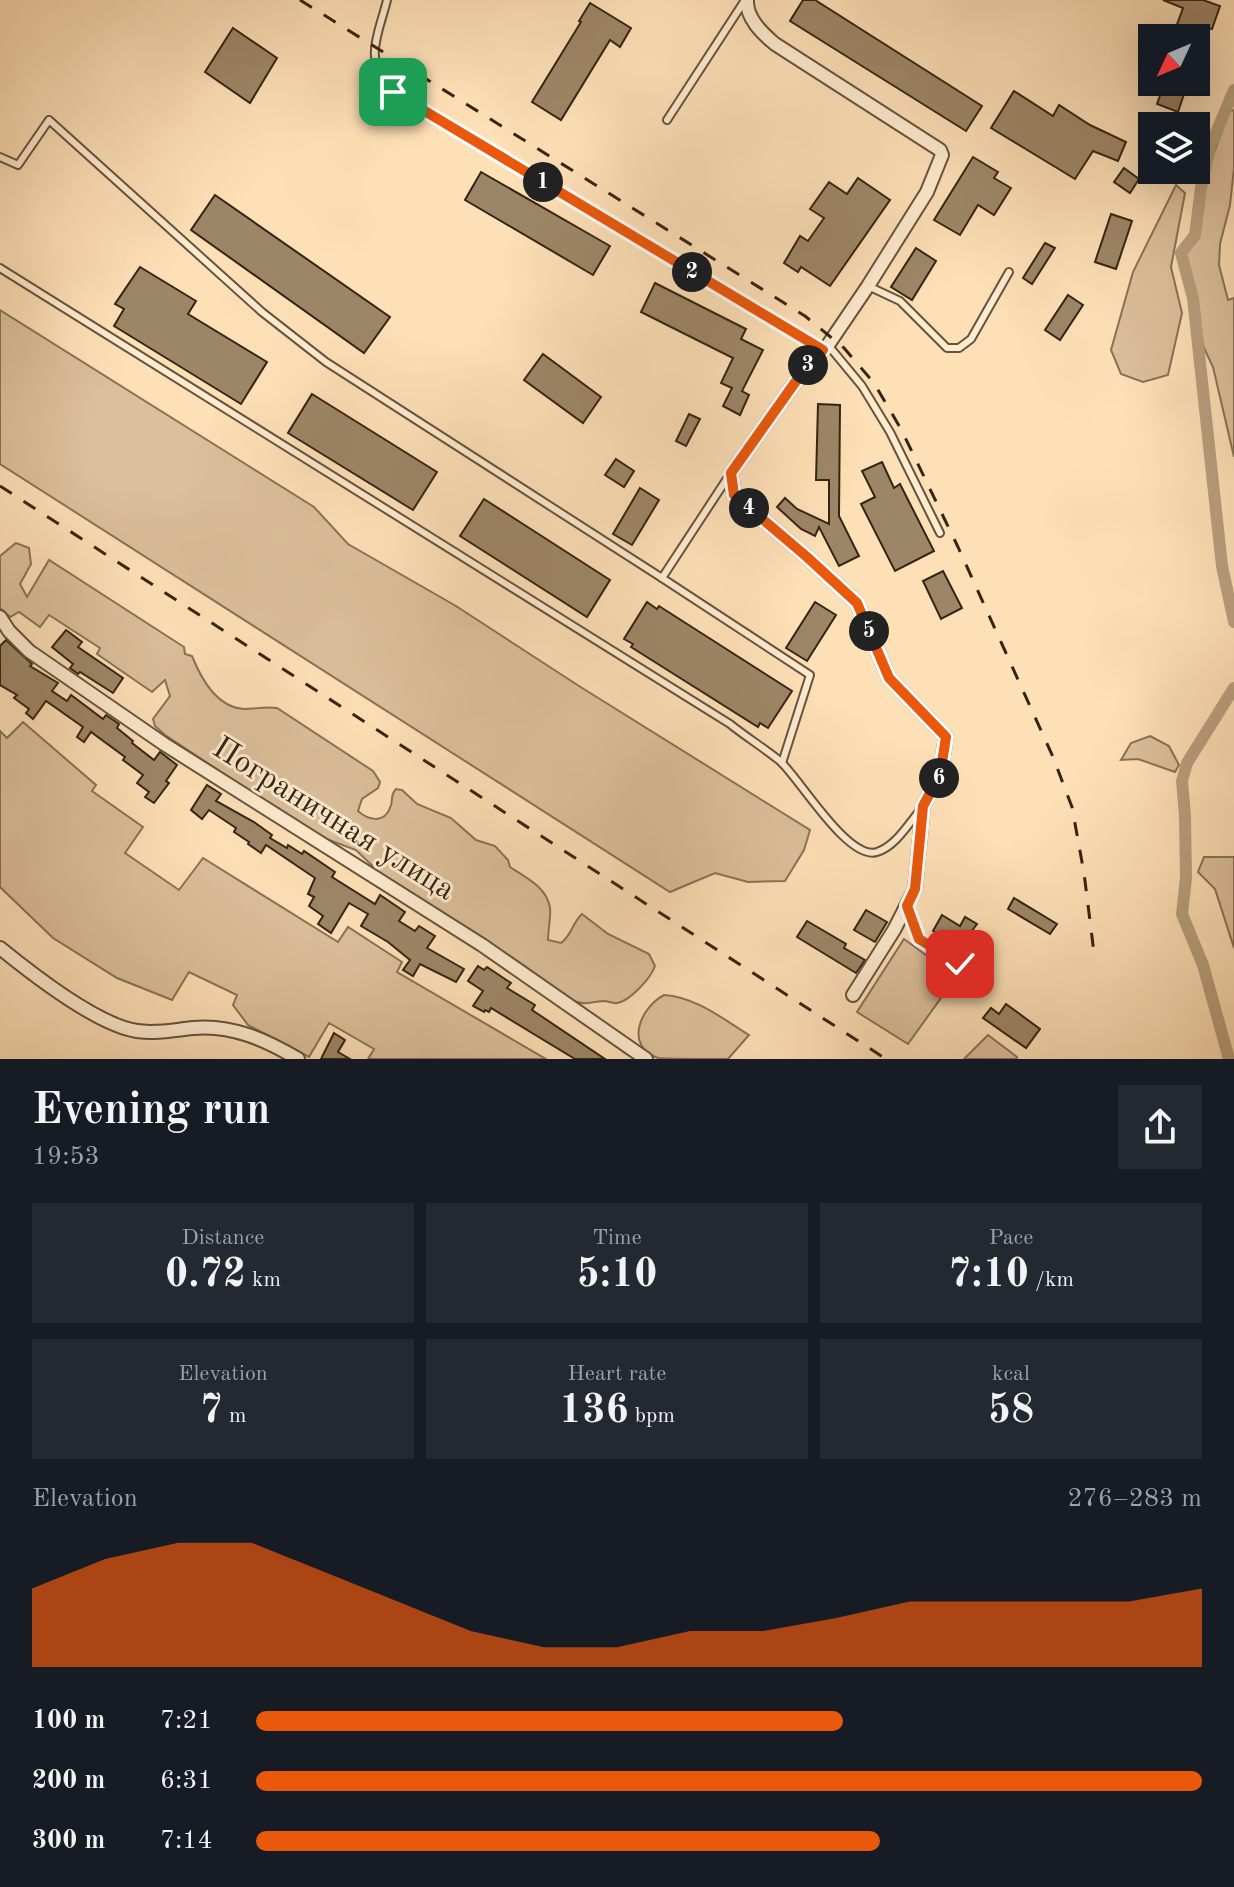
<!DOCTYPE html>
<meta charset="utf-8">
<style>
:root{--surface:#171b24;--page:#242831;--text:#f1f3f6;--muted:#9ea1a6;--accent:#ea580c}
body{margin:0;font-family:"Old Standard TT",serif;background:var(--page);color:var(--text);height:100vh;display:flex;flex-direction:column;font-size:30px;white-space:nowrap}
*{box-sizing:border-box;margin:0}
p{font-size:26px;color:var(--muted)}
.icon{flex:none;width:44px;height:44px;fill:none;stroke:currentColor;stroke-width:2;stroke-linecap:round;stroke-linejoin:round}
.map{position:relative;height:1059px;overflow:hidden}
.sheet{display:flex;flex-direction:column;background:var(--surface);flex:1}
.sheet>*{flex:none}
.needle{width:52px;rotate:226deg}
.buttons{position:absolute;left:1138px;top:24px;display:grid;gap:16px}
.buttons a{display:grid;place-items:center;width:72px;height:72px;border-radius:0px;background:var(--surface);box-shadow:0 8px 32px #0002;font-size:40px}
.pin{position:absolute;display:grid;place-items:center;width:68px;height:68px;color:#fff;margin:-34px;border-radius:16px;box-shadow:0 4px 12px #0006}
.km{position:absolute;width:40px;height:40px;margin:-20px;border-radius:50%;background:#222;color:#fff;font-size:22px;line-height:40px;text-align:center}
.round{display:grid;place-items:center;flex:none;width:84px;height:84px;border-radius:0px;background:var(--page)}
.head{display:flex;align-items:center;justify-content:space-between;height:136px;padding:0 32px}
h1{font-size:44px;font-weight:700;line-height:60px}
.metrics{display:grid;grid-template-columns:repeat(3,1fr);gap:12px;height:136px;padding:8px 32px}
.metrics div{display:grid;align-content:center;border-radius:0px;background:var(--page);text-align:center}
.metrics b{font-size:40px;font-weight:700}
.metrics small{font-size:22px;font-weight:400}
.metrics p{font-size:22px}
.chart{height:224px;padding:16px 32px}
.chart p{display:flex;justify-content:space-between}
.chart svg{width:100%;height:144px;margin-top:8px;fill:var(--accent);opacity:.7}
ul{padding:0 32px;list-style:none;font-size:26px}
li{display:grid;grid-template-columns:128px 96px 1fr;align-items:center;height:60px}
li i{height:20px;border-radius:10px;background:var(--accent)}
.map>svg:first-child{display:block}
</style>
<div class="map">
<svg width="1234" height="1059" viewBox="0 0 1234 1059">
<rect width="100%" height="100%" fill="#fee0b7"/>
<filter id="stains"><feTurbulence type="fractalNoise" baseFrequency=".0025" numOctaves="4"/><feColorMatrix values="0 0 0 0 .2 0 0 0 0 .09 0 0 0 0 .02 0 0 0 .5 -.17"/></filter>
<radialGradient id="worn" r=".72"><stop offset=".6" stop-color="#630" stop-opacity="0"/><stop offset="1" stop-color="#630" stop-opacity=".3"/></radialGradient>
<g fill="#dcc09b" stroke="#887257" stroke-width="2">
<polygon points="1234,110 1234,168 1230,205 1220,244 1219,265 1228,300 1234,298 1234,457 1213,367 1204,348 1181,253 1195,235 1201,188 1229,112"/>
<polygon points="1176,185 1185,193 1171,267 1182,313 1168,375 1143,382 1121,374 1111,350 1133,272"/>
<polygon points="0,310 314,507 348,544 456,606 579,686 810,830 804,850 785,881 748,882 715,873 670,892 0,464"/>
<path d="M 16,543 L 29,548 L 31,564 L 20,584 L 27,597 L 49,560 L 184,647 L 185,654 L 192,656 C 201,678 216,707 244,709 C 256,709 265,706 277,708 L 373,771 L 380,782 L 378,788 L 362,799 L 358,811 C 368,820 384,824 390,808 C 394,800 389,797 396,789 L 402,790 L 417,804 L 451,818 L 476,840 L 495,846 L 508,860 L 510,867 C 525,877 547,887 550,908 C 551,917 548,930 548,940 L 561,943 C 572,935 572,923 582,914 L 608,934 L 649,954 L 655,966 C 651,978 630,1001 617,1003 C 613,1004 608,1001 604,1001 C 588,1002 587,1006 571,1000 L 489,942 L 381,874 L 356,850 L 316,835 L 165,735 L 155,726 L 153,719 L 170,696 L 165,680 L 152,692 L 97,654 L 100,648 L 49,615 L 40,627 L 19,612 L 10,617 L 0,608 L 0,556 Z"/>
<polygon points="23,722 96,785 92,791 143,827 125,853 179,890 203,858 338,942 348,927 402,962 397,972 546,1059 368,1059 374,1049 329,1023 309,1057 248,1025 233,1005 237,995 189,972 172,1000 117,978 53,938 0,887 0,731 7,738"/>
<polygon points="1150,736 1169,746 1179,765 1175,772 1138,759 1121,760 1131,743"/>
<polygon points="1204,857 1234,857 1234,948 1215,889 1198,872"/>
<polygon points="904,939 956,977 908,1044 857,1012"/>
<path d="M 664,995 C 696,997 723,1019 749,1035 L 728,1059 C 712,1059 670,1059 658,1058 C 624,1046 640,1008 664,995 Z"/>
<polygon points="988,1035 1017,1057 1017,1059 964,1059"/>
</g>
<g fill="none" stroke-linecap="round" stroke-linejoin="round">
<g stroke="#b9a07f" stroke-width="12">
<polyline points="1234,90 1210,147 1201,188 1195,235 1181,253 1193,298 1222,566 1234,622"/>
<polyline points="1229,1059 1203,965 1182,914 1186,878 1185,816 1182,781 1187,763 1234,688"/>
</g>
</g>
<g fill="#9d8668" stroke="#342413" stroke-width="2">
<polygon points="803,0 815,0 982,106 966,131 790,21"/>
<polygon points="1163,0 1203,0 1220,6 1212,29 1208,28 1197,56 1196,38 1172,38 1183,8"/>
<polygon points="590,3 631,28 620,47 610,40 561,120 532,102 581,22 579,21"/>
<polygon points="233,28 277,58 250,103 205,72"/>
<polygon points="1165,82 1188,82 1178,112 1157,104"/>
<polygon points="1014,91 1053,116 1059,105 1090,125 1126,142 1118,161 1093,151 1075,179 991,128"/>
<polygon points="973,157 998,172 994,178 1011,188 994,215 978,205 960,235 934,220"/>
<polygon points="1124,168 1139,179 1130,193 1114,182"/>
<polygon points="481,172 610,246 593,275 465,200"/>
<polygon points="858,178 890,200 830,286 801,267 798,272 784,263 800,236 808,241 824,218 810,209 829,182 847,194"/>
<polygon points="215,195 390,317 364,353 191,230"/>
<polygon points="1111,214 1132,221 1116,269 1095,262"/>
<polygon points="1045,243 1055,248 1032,284 1023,278"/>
<polygon points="916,248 936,261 912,300 891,287"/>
<polygon points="140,267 196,301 188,314 267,362 241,404 114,326 124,309 115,304"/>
<polygon points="655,283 746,329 741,339 763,350 742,391 749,395 740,415 723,406 732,388 721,383 733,358 641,312"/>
<polygon points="1068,295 1083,305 1060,340 1045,330"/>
<polygon points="543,354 601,397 583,423 524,380"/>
<polygon points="312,394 437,472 413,510 288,433"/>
<polygon points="818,404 840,405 839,516 859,556 839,566 819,527 815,536 801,529 777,507 785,498 797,509 829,524 829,480 816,480"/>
<polygon points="689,414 700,419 686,446 676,441"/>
<polygon points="616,459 634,471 624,487 605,475"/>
<polygon points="882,462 894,488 900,484 934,551 895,571 861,504 875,497 862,471"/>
<polygon points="640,488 659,500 632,545 613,534"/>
<polygon points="484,499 610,580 587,617 460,536"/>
<polygon points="943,571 962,608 941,619 923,581"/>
<polygon points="647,602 657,609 659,606 792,691 768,728 760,723 758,727 631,647 633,644 624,639"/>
<polygon points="815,602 836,615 807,661 786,648"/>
<polygon points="66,630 82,642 78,647 123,678 113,693 80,672 78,674 70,668 73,664 52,647"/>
<polygon points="6,640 32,664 30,666 58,683 52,691 67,701 71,695 103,719 106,715 119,724 117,728 133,741 132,743 154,760 160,752 177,765 166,781 169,783 154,803 145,797 149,792 137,783 143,775 123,760 125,757 91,732 84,742 77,737 83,727 46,701 33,719 26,713 29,709 14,698 17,695 0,685 0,646"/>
<polygon points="207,785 221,794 216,801 254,822 272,835 270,838 287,848 288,845 302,854 304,851 335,872 332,877 375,904 380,895 405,912 399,921 415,931 419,926 435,936 427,948 464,969 456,982 420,964 413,976 403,970 410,960 388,942 361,926 368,914 349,903 331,933 318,924 323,916 309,906 314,897 308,894 315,878 266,845 261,853 248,844 249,842 234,832 236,828 209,810 202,819 191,810"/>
<polygon points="1014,898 1057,924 1050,934 1008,909"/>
<polygon points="866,910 887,922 875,942 854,930"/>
<polygon points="942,915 960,926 965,917 977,924 971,932 985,941 976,957 933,931"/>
<polygon points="807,921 846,944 844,948 865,960 856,973 797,937"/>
<polygon points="478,966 484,970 487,967 511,983 507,988 535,1005 532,1010 605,1059 575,1059 491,1008 489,1012 485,1010 484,1012 473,1006 483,991 468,981"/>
<polygon points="1006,1004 1040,1029 1026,1048 983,1018 991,1008 999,1014"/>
<polygon points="334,1033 345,1040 338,1052 350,1059 321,1059"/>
</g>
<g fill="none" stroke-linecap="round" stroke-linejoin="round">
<defs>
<g id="lane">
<path d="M 387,0 C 379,33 364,57 387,87 L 823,350"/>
<polyline points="667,120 745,0"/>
<polyline points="0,157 18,165 49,120 262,312 326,362 662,578 730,474"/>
<path d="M 0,268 L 730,724 C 746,737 764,748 780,761 C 800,779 848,861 877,852 C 896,846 909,823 921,809"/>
<polyline points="868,286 900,301 947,348 959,348 971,339 1009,272"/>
<polyline points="828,345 862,386 890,432 940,533"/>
<polyline points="662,578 810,675 782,763"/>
<polyline points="908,908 919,939 960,964"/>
</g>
<g id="street">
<path d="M 747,0 C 746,18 762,33 775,44 L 940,150 L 942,155 L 927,192 L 868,286 L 828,345 L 806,367 L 731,473 L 734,495 L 807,557 L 857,603 L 889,678 L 946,737 L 940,775 L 923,806 L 915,889 L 894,930 L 853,995"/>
<polyline points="0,617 9,631 29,651 164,744 482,945 646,1059"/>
<path d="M 0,948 C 32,974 97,1025 137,1031 C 156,1034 174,1030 193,1028 C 231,1024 266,1040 298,1059"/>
</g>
</defs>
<use href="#lane" stroke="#66533c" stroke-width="10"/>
<use href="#street" stroke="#66533c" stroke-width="16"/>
<use href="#lane" stroke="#feebd0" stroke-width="6"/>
<use href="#street" stroke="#feebd0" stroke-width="12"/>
<g stroke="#342413" stroke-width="3" stroke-dasharray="14 14" stroke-linecap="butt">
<polyline points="300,0 805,316 844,348 874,383 901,429 958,547 1053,757 1072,807 1084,873 1094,953"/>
<polyline points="0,486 886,1059"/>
</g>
</g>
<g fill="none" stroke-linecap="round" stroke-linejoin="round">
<defs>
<polyline id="route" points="393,92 823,350 806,367 731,473 734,495 807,557 857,603 889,678 946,737 940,775 923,806 915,889 907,906 919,939 960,964"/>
</defs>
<use href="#route" stroke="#fff" stroke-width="16"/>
<use href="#route" stroke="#ea580c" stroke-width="10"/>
</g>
<g text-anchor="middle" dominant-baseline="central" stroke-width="6" stroke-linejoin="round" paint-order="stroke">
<g font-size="32" fill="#342413" stroke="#feebd0">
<text transform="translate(333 820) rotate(32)">Пограничная улица</text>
</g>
</g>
<rect width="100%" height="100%" filter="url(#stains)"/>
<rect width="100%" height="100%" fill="url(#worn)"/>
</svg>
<div class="buttons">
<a><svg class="needle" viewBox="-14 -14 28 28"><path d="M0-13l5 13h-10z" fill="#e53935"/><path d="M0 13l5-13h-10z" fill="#9ea1a6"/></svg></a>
<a><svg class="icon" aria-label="layers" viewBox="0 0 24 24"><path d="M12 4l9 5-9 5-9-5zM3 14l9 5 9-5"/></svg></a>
</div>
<div class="pin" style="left:393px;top:92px;background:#1e9e55"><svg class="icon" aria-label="arrive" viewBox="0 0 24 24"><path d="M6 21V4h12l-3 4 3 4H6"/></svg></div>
<div class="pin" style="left:960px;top:964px;background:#d93025"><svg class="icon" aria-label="check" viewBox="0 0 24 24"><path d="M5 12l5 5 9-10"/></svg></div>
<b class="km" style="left:543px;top:182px">1</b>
<b class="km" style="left:692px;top:272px">2</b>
<b class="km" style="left:808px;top:365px">3</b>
<b class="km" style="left:749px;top:508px">4</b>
<b class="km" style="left:869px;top:631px">5</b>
<b class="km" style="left:939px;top:778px">6</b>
</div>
<section class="sheet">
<div class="head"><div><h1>Evening run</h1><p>19:53</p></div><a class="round"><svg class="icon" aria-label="share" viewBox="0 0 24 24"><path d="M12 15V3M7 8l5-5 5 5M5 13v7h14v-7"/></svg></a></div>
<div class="metrics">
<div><p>Distance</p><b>0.72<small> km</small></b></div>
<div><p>Time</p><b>5:10</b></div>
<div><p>Pace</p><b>7:10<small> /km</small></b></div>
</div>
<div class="metrics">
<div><p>Elevation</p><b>7<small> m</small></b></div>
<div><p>Heart rate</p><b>136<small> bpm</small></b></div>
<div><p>kcal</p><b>58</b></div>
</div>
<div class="chart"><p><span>Elevation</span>276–283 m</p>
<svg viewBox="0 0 160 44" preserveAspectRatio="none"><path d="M0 44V20L10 11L20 6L30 6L40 15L50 24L60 33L70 38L80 38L90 33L100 33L110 29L120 24L130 24L140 24L150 24L160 20V44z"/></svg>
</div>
<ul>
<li><b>100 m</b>7:21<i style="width:62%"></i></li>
<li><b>200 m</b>6:31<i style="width:100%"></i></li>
<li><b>300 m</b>7:14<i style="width:66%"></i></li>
</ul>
</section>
